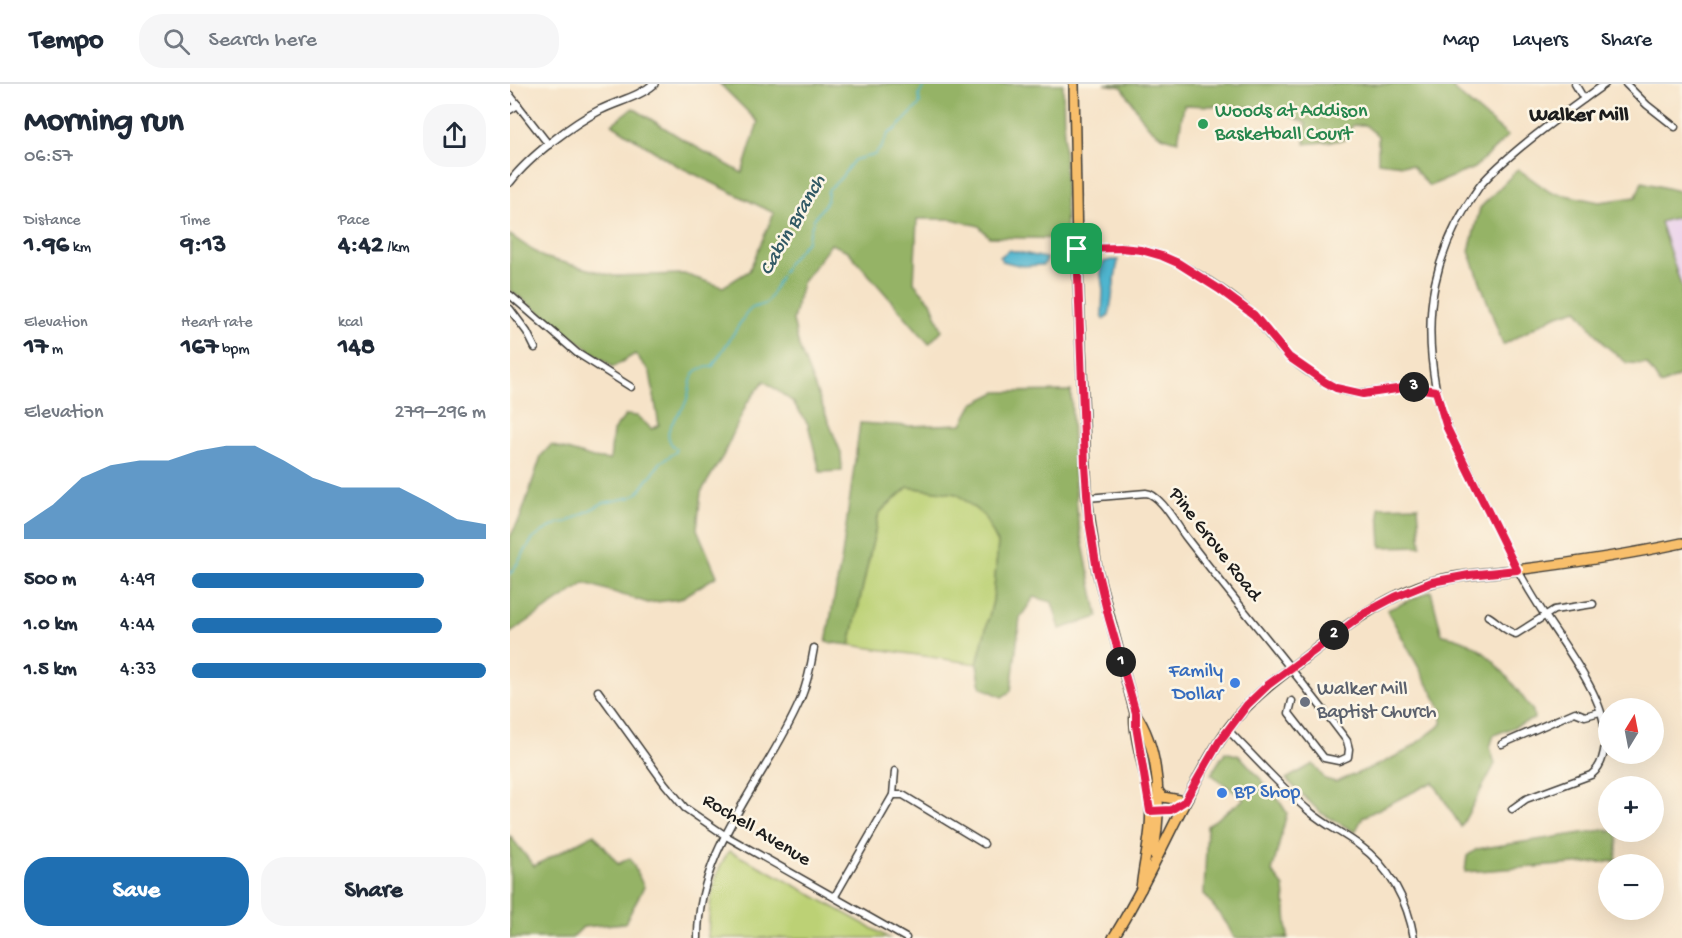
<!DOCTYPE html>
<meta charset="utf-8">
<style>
:root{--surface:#fff;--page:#f6f6f7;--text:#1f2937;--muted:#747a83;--line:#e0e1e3;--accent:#1f6fb2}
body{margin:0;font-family:"Gochi Hand",sans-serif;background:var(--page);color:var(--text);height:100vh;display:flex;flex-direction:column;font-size:22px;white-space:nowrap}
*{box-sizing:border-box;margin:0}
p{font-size:20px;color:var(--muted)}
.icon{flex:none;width:33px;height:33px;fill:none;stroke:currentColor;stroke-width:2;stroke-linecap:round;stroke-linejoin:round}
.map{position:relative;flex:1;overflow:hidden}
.side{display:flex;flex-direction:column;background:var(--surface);width:510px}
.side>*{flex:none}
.needle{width:39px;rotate:10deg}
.buttons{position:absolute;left:1088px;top:614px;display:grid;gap:12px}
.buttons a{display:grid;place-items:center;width:66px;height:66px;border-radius:50%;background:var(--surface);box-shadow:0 6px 24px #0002;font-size:30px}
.pin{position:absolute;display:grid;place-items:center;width:51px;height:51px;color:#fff;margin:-26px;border-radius:12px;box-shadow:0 3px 9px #0006}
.km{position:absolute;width:30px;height:30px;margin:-15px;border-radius:50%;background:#222;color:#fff;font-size:16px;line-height:30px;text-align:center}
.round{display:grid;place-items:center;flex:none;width:63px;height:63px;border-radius:24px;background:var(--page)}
.headline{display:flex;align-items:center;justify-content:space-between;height:102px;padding:0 24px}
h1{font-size:33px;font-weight:800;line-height:45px}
.figures{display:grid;grid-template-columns:repeat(3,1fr);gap:9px;height:102px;padding:6px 24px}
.figures div{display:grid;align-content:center}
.figures b{font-size:26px;font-weight:800}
.figures small{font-size:16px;font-weight:400}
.figures p{font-size:16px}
.chart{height:168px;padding:12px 24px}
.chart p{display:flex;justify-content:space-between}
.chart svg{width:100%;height:108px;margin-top:6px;fill:var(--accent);opacity:.7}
.button{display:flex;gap:12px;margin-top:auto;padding:12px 24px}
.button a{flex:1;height:69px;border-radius:24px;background:var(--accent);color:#fff;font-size:24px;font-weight:800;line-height:69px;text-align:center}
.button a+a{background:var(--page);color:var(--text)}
ul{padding:0 24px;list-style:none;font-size:20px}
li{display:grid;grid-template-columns:96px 72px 1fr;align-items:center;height:45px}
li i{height:15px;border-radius:8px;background:var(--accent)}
header{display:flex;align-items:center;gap:36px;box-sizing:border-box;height:84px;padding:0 30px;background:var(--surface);border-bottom:2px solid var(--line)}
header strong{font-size:28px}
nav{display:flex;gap:33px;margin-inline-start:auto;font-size:21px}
.search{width:420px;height:54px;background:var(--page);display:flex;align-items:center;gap:15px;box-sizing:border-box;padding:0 21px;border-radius:24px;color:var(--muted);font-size:22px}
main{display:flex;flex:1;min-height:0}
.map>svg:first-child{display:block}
</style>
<header>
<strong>Tempo</strong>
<div class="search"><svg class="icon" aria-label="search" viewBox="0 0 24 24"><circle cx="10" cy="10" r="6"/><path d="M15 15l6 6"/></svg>Search here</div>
<nav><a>Map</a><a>Layers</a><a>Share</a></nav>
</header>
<main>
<section class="side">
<div class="headline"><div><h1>Morning run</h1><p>06:57</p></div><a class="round"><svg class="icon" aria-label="share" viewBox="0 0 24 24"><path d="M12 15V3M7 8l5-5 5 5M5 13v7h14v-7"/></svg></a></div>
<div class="figures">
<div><p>Distance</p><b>1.96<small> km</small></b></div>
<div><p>Time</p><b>9:13</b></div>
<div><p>Pace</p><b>4:42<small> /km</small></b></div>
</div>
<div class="figures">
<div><p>Elevation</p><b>17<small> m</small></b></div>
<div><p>Heart rate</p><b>167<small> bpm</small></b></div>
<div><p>kcal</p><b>148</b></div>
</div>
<div class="chart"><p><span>Elevation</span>279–296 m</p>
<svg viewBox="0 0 160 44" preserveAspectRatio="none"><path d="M0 44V38L10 30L20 19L30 14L40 12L50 12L60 8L70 6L80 6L90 12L100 19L110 23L120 23L130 23L140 29L150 36L160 38V44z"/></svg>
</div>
<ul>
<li><b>500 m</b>4:49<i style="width:79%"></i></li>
<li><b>1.0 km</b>4:44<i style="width:85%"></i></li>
<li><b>1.5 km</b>4:33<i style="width:100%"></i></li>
</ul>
<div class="button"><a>Save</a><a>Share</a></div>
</section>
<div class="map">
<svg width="1172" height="854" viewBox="0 0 1172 854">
<rect width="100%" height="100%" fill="#fcf5e5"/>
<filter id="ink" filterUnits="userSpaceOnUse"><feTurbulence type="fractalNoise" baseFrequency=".0167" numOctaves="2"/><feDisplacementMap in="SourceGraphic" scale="12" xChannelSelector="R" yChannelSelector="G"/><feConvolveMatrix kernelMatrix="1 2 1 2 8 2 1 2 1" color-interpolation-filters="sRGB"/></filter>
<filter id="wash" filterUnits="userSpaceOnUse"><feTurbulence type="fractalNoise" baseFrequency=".008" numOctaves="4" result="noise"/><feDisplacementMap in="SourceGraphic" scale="24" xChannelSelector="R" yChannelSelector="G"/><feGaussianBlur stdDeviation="1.35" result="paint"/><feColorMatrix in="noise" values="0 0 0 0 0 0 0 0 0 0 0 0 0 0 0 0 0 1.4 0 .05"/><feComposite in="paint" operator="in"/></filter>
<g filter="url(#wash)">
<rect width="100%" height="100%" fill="#f6e3c8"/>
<polygon fill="#ead1ec" points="1172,132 1172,204 1150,137"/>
<g fill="#bcd174" stroke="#6c7648" stroke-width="1.5">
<polygon points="398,403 447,410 474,432 488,459 483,517 467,580 340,561 369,429"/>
<path d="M 219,767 L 261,788 L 379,854 L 198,854 C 199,823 201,793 219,767 Z"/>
</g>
<g fill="#95b366" stroke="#586841" stroke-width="1.5">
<polygon points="210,0 553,0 556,155 479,153 469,142 442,135 407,135 404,199 421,218 432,246 419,260 338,167 321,160 292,199 283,236 289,263 331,369 332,387 310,388 298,340 283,318 254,297 237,319 213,372 191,408 187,445 207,492 170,515 138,519 75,499 0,549 0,453 11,432 31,372 41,361 83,374 100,376 103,347 116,331 127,332 142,345 149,341 140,288 125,270 103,283 0,206 0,151 33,173 104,192 174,190 213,203 239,187 264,129 164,80 102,40 123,24 174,56 232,89 248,38"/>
<path d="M 594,0 L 941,0 L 945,7 L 998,52 L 964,84 L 919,102 L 902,82 L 868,78 L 868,52 L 855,41 L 843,41 L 834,56 L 795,60 L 796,39 L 783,33 L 758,24 L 674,21 L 668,57 C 634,51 631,29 612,3 Z"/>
<polygon points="1008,85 1040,108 1089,118 1126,113 1132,98 1169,107 1171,132 1150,138 1172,204 1172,291 1151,301 1137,280 1117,279 1095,261 1067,225 1045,232 993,261 959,167 970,124"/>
<polygon points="561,307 564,387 568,437 588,533 550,545 542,518 524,513 510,534 501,607 492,613 471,603 467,580 483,517 488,459 474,432 447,410 398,403 369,429 340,561 316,558 332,472 350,339 399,342 452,340 463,320 487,308"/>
<polygon points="908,422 911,462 871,463 869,423"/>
<path d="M 921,507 L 932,551 C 976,556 998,594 1023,627 L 1024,635 L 984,651 L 980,663 L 985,680 L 951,743 L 923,698 L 853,733 L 845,748 L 811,729 L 776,695 L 803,680 L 815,695 L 826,698 L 870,680 L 896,667 L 932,640 L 932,626 L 877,526 Z"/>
<polygon points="715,668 730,672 766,712 777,729 762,788 774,803 778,854 724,854 717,840 694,810 697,742 734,715 701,690"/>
<polygon points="1098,745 1098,747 1106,747 1108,754 1106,777 955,788 957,772 967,765"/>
<polygon points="84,750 108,780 120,774 134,803 115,839 73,843 62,854 0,854 0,752 24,782"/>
</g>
<g fill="#50b5cf" stroke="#366876" stroke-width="1.5">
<polygon points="499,166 536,174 536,178 533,181 512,182 492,177 490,173"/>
<polygon points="601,176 608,176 599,232 594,235 592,230 593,206 590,185 594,178"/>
</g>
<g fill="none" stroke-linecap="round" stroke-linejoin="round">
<path stroke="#50b5cf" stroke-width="1.5" d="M 0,491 L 22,456 L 32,448 L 49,439 L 57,438 L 93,419 L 122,413 L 128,409 L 151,378 L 166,368 L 166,365 C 147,348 168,334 175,320 C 183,305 175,282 202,283 L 236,230 L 242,224 L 257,219 L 277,180 L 297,157 L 304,135 L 317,117 L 318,106 L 330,95 L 344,76 L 364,71 L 371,64 L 378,50 L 386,45 L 410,20 L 409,11 L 415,0"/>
</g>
</g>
<g filter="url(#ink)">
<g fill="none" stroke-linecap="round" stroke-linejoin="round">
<defs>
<g id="minor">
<polyline points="1065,0 1074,15"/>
<polyline points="1116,0 1137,21 1165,43"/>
<polyline points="0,11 39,61"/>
<polyline points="0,26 8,21"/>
<path d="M 567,165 C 588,165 610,162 631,166 C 663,171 723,209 745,233 C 754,243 761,255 771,265 C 786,281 807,295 827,304 C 852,315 874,304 899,303 C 908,303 918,306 926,307"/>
<polyline points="0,211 67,269 121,303"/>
<polyline points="0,225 17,248 25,264"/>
<path d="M 577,414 L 636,409 C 650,410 666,440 675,452 C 728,521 785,587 837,657 L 839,665 L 838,673 L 829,677 L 814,674 L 779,629 L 782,617"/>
<path d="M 978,532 C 987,537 997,549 1006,550 L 1044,526 L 1083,520"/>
<polyline points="88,607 155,700 175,724 216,752 396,854"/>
<path d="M 718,646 C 744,673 770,702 799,727 C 815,741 833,749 849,761 C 880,783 898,818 904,854"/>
<polyline points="992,660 1065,628 1075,632 1090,628"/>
<polyline points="383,711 393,711 474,760"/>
<path d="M 1002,725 L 1016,715 L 1081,691 C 1095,681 1097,656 1094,641 C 1089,605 1048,553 1029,522 C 1002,480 982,434 960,389 C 947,362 931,336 926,305 C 912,228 923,168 969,103 C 979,90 992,79 1005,68 C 1033,44 1064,22 1095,0"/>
<polyline points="325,812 383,711 385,687"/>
<path d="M 188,854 C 187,764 256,696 290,617 C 297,600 301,582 304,564"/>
</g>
<path id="tertiary" d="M 0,98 C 19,73 62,40 90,26 C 108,17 129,13 144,0"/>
<g id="primary">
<path d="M 564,0 L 567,165 L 577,414 L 587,486 L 625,629 C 622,649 637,693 640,716 C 643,749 634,774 631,805"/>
<path d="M 625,629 C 651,665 652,728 643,770"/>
<polyline points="648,707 653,713 675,717"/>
<path d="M 603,854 C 643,791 669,721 709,658 C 733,620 760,600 796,573 C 831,546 865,519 907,503 C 939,491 972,490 1006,486 C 1062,479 1117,471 1172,459"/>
</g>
</defs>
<use href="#minor" stroke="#3d3a36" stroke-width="9"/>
<use href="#tertiary" stroke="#3d3a36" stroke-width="10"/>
<use href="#primary" stroke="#3d3a36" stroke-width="12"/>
<use href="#minor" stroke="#fff" stroke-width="6"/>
<use href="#tertiary" stroke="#fff" stroke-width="7"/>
<use href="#primary" stroke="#f8bf6c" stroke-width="9"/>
</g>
</g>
<g fill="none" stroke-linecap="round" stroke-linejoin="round" filter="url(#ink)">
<defs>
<polygon id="route" points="611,164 631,166 652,172 668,179 709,205 744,231 779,273 815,298 826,304 853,310 900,303 926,307 937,344 1007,486 959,491 922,498 885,513 855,529 758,601 737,621 709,658 675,717 661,726 640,727 626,642 626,629 599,535 587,486 579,437 575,381 567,165"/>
</defs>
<use href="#route" stroke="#fff" stroke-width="12"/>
<use href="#route" stroke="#e11d48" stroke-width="8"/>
</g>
<circle fill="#2e9e5b" stroke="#fcf5e5" stroke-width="2" cx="693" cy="40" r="6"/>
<g fill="#3f7fe0" stroke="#fcf5e5" stroke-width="2">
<circle cx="725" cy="599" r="6"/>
<circle cx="712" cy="709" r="6"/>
</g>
<circle fill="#6b7280" stroke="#fcf5e5" stroke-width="2" cx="795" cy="618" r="6"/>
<g text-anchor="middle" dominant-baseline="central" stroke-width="5" stroke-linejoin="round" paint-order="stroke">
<g font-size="20" fill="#27864d" stroke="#fcf5e5" text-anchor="start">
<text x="705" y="28">Woods at Addison<tspan x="705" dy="23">Basketball Court</tspan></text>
</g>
<g font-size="20" fill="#1c1c1c" stroke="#fcf5e5">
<text transform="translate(704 461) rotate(52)">Pine Grove Road</text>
<text transform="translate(246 747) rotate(31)">Rochell Avenue</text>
</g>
<g font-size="20" fill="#366cbe" stroke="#fcf5e5" text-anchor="end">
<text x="713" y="588">Family<tspan x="713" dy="23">Dollar</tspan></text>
<text x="724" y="709" text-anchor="start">BP Shop</text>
</g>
<g font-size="20" fill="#5b616d" stroke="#fcf5e5" text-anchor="start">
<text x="807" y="606">Walker Mill<tspan x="807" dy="23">Baptist Church</tspan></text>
</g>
<g font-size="21" font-style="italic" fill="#315964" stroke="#fcf5e5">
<text transform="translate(284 142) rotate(-60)">Cabin Branch</text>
</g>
<g font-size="22" font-weight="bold" fill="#1c1c1c" stroke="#fcf5e5">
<text x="1069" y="32">Walker Mill</text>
</g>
</g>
</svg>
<div class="buttons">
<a><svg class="needle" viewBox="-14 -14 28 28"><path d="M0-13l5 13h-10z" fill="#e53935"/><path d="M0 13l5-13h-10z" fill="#747a83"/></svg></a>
<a>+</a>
<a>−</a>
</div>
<div class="pin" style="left:567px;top:165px;background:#1e9e55"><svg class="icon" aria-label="arrive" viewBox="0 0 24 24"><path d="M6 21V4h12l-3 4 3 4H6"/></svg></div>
<b class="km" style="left:611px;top:578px">1</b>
<b class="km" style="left:824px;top:551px">2</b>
<b class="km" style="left:904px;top:303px">3</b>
</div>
</main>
